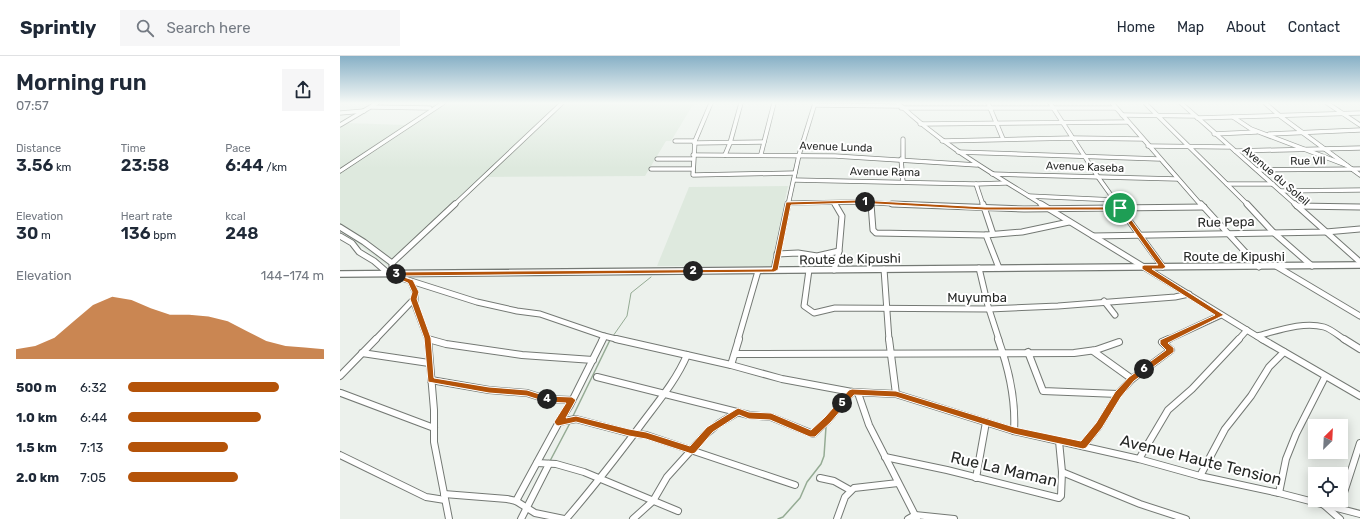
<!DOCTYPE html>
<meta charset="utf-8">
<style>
:root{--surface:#fff;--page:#f6f6f7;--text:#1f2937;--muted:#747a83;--line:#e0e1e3;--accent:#b45309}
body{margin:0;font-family:Rubik,sans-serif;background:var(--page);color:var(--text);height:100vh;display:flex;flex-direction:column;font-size:15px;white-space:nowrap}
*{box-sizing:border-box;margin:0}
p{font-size:13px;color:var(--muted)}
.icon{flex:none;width:22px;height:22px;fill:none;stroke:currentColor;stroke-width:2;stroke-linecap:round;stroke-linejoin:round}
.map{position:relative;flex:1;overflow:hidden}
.sheet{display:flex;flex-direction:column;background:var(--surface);width:340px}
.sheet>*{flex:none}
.needle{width:26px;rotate:24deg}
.tools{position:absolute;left:968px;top:363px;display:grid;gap:8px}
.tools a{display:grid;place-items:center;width:40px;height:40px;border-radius:0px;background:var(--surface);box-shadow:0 2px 10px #0003;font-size:20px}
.pin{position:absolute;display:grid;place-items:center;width:34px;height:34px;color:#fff;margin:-17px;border:2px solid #fff;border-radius:50%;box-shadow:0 1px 4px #0007}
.km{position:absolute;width:20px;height:20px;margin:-10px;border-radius:50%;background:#222;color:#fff;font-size:11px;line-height:20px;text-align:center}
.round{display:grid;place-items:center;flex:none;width:42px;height:42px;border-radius:0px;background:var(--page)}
.head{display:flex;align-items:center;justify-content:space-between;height:68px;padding:0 16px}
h1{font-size:22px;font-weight:600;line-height:30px}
.metrics{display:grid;grid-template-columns:repeat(3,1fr);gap:6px;height:68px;padding:4px 16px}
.metrics div{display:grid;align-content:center}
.metrics b{font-size:17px;font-weight:600}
.metrics small{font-size:11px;font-weight:400}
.metrics p{font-size:11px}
.chart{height:112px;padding:8px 16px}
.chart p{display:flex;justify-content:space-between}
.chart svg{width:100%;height:72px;margin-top:4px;fill:var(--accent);opacity:.7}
ul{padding:0 16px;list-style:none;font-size:13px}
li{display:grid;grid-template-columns:64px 48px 1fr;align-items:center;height:30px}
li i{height:10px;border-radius:5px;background:var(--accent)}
header{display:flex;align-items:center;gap:24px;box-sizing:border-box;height:56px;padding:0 20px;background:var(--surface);border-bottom:1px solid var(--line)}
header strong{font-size:19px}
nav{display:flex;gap:22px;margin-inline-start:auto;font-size:14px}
.search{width:280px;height:36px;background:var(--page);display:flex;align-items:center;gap:10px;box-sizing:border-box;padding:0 14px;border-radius:0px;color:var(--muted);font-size:15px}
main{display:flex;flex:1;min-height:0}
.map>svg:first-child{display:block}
</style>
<header>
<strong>Sprintly</strong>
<div class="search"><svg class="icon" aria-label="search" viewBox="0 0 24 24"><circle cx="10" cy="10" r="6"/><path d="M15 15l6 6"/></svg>Search here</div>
<nav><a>Home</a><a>Map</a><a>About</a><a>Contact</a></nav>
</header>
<main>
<section class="sheet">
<div class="head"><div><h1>Morning run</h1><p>07:57</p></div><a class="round"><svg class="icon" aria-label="share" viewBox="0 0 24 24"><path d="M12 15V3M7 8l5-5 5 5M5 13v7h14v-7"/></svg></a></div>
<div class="metrics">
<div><p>Distance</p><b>3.56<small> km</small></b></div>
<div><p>Time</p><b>23:58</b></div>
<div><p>Pace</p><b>6:44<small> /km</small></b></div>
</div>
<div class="metrics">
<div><p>Elevation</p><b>30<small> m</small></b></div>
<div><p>Heart rate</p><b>136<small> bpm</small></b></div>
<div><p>kcal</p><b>248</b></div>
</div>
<div class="chart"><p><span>Elevation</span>144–174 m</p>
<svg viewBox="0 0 160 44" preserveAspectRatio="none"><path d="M0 44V38L10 36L20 31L30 21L40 11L50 6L60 8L70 13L80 17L90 17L100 18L110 21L120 27L130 33L140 36L150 37L160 38V44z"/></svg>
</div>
<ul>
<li><b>500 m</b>6:32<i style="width:77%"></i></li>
<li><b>1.0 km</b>6:44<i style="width:68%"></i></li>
<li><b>1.5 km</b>7:13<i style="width:51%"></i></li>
<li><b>2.0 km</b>7:05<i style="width:56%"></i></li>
</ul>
</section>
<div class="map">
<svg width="1020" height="463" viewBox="0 0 1020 463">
<rect width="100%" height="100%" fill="#ecf1ec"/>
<g fill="#dee9de">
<polygon points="97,47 354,47 331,85 326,85 305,120 147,121 55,208 48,210 0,175 0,70 5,67 66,69"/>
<polygon points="448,130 431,210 317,210 349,131"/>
</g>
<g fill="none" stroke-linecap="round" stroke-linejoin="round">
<polyline stroke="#95ab94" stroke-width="1" points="273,280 287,260 291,237 311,221"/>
<g stroke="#95ab94" stroke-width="1.5">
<polyline points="233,360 270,284"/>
<polyline points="210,405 230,367"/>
<polyline points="438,463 443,461 460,442 467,426 481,408 484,400 486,371"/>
</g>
<defs>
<g id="minor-far2">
<polyline points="371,47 355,85 353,119 455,117"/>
<polyline points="474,47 475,49 559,50"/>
<path d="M 558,47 C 602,89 652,117 703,149"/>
<polyline points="648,47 663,83"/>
<polyline points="710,47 758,121 778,149"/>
<polyline points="772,47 861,149"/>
<polyline points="805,47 908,149"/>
<polyline points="841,47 956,149"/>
<polyline points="925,47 940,60 1020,119"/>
<polyline points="987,47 1020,69"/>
<polyline points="32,51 90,52"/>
<polyline points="561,52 776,52"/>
<polyline points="0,57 24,55"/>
<polyline points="782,59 855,60"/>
<polyline points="893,61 911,73 1006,109"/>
<polyline points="857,62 1020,57"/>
<polyline points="580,68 788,66"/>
<polyline points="0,69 37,47"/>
<polyline points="874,78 916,76"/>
<polyline points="929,78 1020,74"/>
<polyline points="563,83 563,103"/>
<polyline points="335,85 355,85"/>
<polyline points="602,85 733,82 803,83"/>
<polyline points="354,87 424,86"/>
<polyline points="808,90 889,91"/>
<polyline points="895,95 1020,92"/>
<polyline points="618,96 819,103"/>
<polyline points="421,98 434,47"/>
<polyline points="353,99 495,100 637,109"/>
<polyline points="385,99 390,87 401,47"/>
<polyline points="317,103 353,103"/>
<polyline points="561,103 563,126"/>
<polyline points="311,113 352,113"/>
<polyline points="917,114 1020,113"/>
<polyline points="0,115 103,47"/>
<polyline points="652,118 837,123"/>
<polyline points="454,124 636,128"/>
<polyline points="887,128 933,128"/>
<polyline points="941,135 1020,134"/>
<polyline points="689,140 775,144"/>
<polyline points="531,146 531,149"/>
<polyline points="448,147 518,146 570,149"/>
<polyline points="494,147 495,149"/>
<polyline points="114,149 222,47"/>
<polyline points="448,149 459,99 475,47"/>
<polyline points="643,149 636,128 666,127"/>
</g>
<g id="minor-far1">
<polyline points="531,148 533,174 536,177 646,179 659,212"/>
<polyline points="552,148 684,153 864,151"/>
<polyline points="643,148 653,178"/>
<polyline points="701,148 923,284"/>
<polyline points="777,148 823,211"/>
<polyline points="861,148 919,211"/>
<polyline points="907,148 933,176 972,210"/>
<polyline points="955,148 1020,206"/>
<polyline points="957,150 1020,151"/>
<polyline points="0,171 24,186 52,207 52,215 55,218"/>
<polyline points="646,179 682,176 729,166"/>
<polyline points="0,180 12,187 19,196 34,205 49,218 137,246 177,255 200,258 264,280 280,284"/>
<polyline points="753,180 986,176 1020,173"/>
<polyline points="437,198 458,197 477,200 499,195"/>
<polyline points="52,207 115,148"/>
<polyline points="936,210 1020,260"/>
<polyline points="639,212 648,250 659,284"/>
<polyline points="544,213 549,284"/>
<polyline points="434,214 448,148"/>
<polyline points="469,214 464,250 474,257 495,252 649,253 718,250 835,241 849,238"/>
<polyline points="494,214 499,195 502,160 495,148"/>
<polyline points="71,226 75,236 75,249 88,284"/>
<polyline points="764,245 775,259"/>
<path d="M 917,280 C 937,275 963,265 984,271 C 991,273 999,280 1005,284"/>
<polyline points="88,283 90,284"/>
<polyline points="35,284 74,243"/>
<polyline points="262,284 264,280"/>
<polyline points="398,284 418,215"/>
<polyline points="827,284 881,259"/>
<polyline points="898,284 907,274"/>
</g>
<g id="minor">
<polyline points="88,283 94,354 94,386 109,463"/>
<polyline points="88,283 106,288 182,299 253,304"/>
<polyline points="276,283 391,309 442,323 512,336 556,338 674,375 799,403 860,420 939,437 1020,458"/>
<polyline points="549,283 556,338"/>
<path d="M 658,283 C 669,313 676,342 674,375"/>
<polyline points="922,283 1020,340"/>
<polyline points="1004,283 1020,293"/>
<polyline points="753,295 792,323"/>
<polyline points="688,296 703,335 778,338"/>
<polyline points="22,297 89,307"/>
<polyline points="395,298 734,297 756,294 779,286"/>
<polyline points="391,309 399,283"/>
<polyline points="0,320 36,283"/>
<polyline points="257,321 409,359 431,361 473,378 488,364 512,336"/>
<polyline points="91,324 149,334 187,337 206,343 232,344"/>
<polyline points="1,337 94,372"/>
<polyline points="518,337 529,369 577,463"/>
<polyline points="219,366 236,363 289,377 306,379 455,429"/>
<polyline points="743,390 759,370 778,338 792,323 831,294 822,286 829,283"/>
<polyline points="0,399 86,441 105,444"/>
<polyline points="545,401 607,414 719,442 721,440 722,416 719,385"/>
<polyline points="799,403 828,354 852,333 899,283"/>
<polyline points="197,407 216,408 244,416 338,455"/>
<polyline points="722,416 800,448 846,463"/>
<polyline points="860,420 885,373 911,340 929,311 944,296"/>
<polyline points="480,422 494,425 510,434"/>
<polyline points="636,422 646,366"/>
<polyline points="939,437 946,403 956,378 985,321"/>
<polyline points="104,438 167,443 176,445 195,457 224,463"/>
<polyline points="176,445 219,366 230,349 263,283"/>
<polyline points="984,449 1000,463"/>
<polyline points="999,452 1020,387"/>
<polyline points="181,463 209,408"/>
<path d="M 226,463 C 252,433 276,402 300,370 C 317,347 336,325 347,299"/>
<polyline points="293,463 313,445 327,421 364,380 378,368 398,356"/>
<polyline points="497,463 505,441 514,432 558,427"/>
<polyline points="568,463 575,459 614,463"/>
</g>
<polyline id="major" points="0,218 1020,209"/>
</defs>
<use href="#minor-far2" stroke="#747974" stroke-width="5"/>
<use href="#minor-far1" stroke="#747974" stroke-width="7"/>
<use href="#minor" stroke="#747974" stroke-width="8"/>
<use href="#major" stroke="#747974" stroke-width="8"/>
<use href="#minor-far2" stroke="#fff" stroke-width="3.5"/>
<use href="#minor-far1" stroke="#fff" stroke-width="5"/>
<use href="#minor" stroke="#fff" stroke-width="6"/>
<use href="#major" stroke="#fff" stroke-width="5.5"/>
</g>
<linearGradient id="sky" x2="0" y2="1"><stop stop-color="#87b0c6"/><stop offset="0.42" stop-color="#f6f9f6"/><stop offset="1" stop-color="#f6f9f6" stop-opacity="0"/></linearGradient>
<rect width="1020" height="112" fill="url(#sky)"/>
<path fill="#b45309" stroke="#fff" fill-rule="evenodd" d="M 518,144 L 645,151 L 782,151 L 826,211 L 823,213 L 812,213 L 884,259 L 828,287 L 834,292 L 834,296 L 794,325 L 781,341 L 762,372 L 746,392 L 743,393 L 674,378 L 556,341 L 514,339 L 491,366 L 475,381 L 470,381 L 430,364 L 409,363 L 399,359 L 373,376 L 355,397 L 352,398 L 306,383 L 289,380 L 236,366 L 218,370 L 216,369 L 214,366 L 226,347 L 206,346 L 187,340 L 149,337 L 88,326 L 84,282 L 70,243 L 72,236 L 68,227 L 46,218 L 49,216 L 432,213 L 446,146 ZM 518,147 L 645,154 L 779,154 L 818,209 L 804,209 L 802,210 L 802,213 L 875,259 L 820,284 L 820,288 L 826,294 L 789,321 L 775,336 L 756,367 L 741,385 L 674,371 L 556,335 L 512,333 L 509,334 L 485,361 L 471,374 L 431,357 L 409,356 L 398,352 L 367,371 L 350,390 L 306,376 L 289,373 L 236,360 L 226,362 L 236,344 L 232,341 L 206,340 L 187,334 L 149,331 L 94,322 L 91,282 L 77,243 L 79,236 L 73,224 L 61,220 L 434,216 L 438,214 L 451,149 Z"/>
<g text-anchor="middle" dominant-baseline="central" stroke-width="4" stroke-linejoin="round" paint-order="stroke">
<g font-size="11" fill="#262826" stroke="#fff">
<text transform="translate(496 91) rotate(2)">Avenue Lunda</text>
<text transform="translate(968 105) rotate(-1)">Rue VII</text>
<text transform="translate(745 111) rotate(2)">Avenue Kaseba</text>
<text transform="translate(545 116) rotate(1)">Avenue Rama</text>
<text transform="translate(936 120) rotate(41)">Avenue du Soleil</text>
</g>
<g font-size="13" fill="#262826" stroke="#fff">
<text transform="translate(886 166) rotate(-1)">Rue Pepa</text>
<text x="894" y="200">Route de Kipushi</text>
<text transform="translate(510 203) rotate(-1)">Route de Kipushi</text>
<text x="637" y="241">Muyumba</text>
</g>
<g font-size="16" fill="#262826" stroke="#fff">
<text transform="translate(861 404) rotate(14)">Avenue Haute Tension</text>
<text transform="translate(664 413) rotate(13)">Rue La Maman</text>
</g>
</g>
</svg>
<div class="tools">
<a><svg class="needle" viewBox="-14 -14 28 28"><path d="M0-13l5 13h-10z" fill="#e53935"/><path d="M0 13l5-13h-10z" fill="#747a83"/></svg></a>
<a><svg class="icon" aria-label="locate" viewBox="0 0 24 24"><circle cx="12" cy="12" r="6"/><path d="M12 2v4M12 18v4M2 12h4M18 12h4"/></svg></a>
</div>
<div class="pin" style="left:780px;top:152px;background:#1e9e55"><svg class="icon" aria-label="arrive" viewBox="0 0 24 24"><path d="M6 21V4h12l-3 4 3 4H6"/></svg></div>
<b class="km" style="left:525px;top:146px">1</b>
<b class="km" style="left:353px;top:215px">2</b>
<b class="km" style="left:56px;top:218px">3</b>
<b class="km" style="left:207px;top:343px">4</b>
<b class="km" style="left:502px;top:347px">5</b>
<b class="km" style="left:804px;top:313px">6</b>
</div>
</main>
